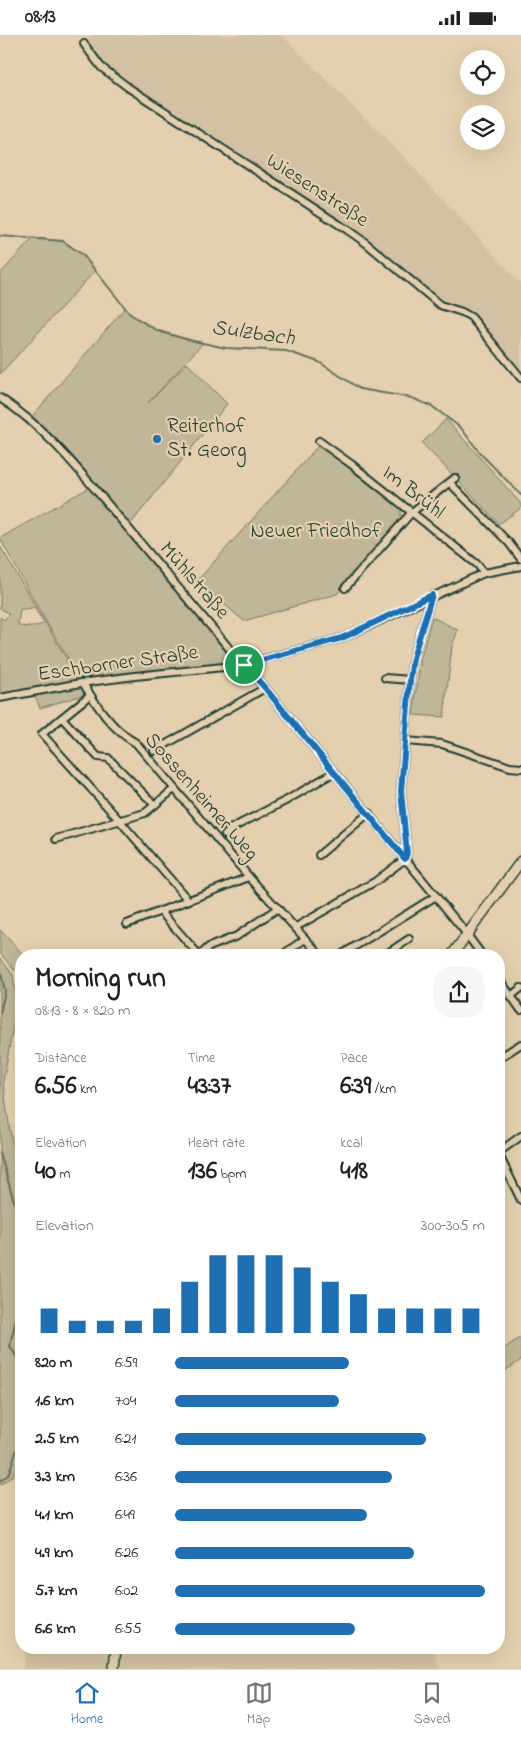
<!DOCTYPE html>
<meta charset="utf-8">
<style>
:root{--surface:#fff;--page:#f6f6f6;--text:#202124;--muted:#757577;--line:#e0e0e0;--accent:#1f6fb2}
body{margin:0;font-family:"Indie Flower",sans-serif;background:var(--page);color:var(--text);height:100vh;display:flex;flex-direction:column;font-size:19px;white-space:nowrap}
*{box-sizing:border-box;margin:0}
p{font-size:16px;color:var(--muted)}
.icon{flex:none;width:28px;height:28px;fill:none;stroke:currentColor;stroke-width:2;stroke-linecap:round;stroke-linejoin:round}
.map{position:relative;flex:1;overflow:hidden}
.panel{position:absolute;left:15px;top:914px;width:490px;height:705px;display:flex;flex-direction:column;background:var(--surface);border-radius:20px;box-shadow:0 5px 20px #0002}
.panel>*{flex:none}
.controls{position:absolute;left:460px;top:15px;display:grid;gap:10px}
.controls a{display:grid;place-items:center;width:45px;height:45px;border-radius:50%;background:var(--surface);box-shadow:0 5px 20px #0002;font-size:25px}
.pin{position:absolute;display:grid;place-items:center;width:42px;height:42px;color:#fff;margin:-21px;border:2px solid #fff;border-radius:50%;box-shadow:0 1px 5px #0007}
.round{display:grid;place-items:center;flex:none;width:52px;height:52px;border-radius:20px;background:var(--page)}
.overview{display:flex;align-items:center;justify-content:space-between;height:85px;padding:0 20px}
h1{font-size:28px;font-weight:700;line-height:38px}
.figures{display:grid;grid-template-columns:repeat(3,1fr);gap:8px;height:85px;padding:5px 20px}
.figures div{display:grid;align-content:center}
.figures b{font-size:25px;font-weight:700}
.figures small{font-size:14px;font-weight:400}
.figures p{font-size:14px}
.chart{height:140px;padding:10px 20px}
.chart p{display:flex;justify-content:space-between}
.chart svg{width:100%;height:90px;margin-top:5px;stroke:var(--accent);stroke-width:6}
ul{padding:0 20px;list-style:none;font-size:16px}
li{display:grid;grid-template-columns:80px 60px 1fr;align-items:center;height:38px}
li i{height:12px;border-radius:6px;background:var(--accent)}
.status{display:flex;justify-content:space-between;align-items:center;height:35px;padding:0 25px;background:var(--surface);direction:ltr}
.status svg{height:14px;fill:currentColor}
.menu{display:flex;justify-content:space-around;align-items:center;height:70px;border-top:1px solid var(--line);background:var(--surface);font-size:14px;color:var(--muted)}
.menu a{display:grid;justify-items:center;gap:2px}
.menu .selected{color:var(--accent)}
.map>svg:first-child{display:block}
</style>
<div class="status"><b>08:13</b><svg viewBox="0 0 49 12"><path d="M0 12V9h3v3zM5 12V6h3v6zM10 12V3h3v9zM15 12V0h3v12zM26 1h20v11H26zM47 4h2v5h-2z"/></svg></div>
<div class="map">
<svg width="521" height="1634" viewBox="0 0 521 1634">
<rect width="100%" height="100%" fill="#e4d0ae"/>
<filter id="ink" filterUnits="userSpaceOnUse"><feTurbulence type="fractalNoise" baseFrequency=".02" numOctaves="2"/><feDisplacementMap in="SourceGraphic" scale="10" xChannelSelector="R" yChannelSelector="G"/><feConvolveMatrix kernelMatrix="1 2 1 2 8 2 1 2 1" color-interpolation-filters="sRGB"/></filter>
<g filter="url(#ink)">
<g fill="#d2c2a3">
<polygon points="92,0 282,0 404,122 521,249 521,348 464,280 439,273 371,215 224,120 99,36 81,10"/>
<polygon points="432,1612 440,1634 122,1634 121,1625 122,1612"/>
<polygon points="26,1613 121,1613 117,1634 23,1634"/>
</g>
<g fill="#c0b698" stroke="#707a66" fill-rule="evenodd">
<polygon points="33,203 63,206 83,220 95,236 0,339 0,239"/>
<path d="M 125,273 C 142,294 178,302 203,308 L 148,368 L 187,328 L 227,369 L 129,491 L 243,630 L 83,648 L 41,578 L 0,503 L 92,451 L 29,385 Z"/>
<polygon points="446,384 521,469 521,473 499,489 422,408"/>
<polygon points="319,410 401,472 401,485 337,559 244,586 197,546"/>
<path d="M 0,511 L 81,648 L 0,663 L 0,582 L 4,585 L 9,579 L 0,573 ZM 34,572 L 44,589 L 32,592 L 18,591 L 20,574 L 28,574 Z"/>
<polygon points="432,582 458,595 452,611 444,682 413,680 421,622"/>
<polygon points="79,649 86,659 40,673 34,658"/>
<polygon points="0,895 24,920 21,920 21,932 14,935 0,918"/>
<polygon points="0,923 13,940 17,970 3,1047 10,1096 21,1146 21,1424 12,1441 0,1450"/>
<polygon points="521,1302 521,1325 499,1340 499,1317"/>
</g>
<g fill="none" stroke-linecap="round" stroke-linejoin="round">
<g stroke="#63715e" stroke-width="2">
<polyline points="0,201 63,206 83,220 130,279 158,296 189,305 226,313 286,316 319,327 360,354 412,363 433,372 461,393 480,418 521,460"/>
<polyline points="0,933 5,956 0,978"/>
<polyline points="0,1118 21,1191"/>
<polyline points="21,1260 10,1311 21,1329"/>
<polyline points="0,1446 8,1440 21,1403"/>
</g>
<defs>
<g id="street">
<polyline points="84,9 101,32 129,53 346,194 366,208 440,270 462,277 471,282 521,343"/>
<path d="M 0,363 C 50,395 89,448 128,493 C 166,539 205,584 243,630 L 265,653 L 462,893 L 482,920"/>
<polyline points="319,406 351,429 478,530 484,538"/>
<polyline points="450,448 509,508 521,524"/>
<polyline points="345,553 412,477 455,443"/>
<polyline points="385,643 410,645"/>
<path d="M 83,648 C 97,671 112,695 136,708 L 249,842 L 320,920"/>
<polyline points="90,660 42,699 120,786 188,865"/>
<polyline points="0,663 81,648 135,641 243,630 342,603 484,538 521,531"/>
<polyline points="62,683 98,722 108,723 155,770"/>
<polyline points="405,706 442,709 510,732 521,733"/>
<polyline points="154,716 265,653"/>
<polyline points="225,800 232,793 287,765 333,738"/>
<polyline points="56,804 145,778 174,754"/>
<polyline points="319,820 369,778"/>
<polyline points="161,877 199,920"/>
<polyline points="127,889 249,842"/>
<polyline points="296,892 376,846 405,824 407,818 401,756 410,645 413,623 432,560"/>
<polyline points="203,920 202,918 209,912 237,901 278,873"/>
<polyline points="282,920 305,904"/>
<polyline points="341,920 436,861"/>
<polyline points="385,920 409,904"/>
<polyline points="499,944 521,975"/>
<polyline points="511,961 521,953"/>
<polyline points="499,1023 521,1009"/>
<polyline points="499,1117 521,1101"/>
<polyline points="499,1120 521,1165"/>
</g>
<g id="secondary">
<polyline points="452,920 521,826"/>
<polyline points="114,1634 116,1612"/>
</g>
</defs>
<use href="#street" stroke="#1f3d34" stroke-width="10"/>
<use href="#secondary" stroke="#1f3d34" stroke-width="12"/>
<use href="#street" stroke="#e4d0ae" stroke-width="6"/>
<use href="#secondary" stroke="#e4d0ae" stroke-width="9"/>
</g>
</g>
<g fill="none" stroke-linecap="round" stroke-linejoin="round" filter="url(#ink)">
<defs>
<polygon id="route" points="432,560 413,623 410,645 401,756 407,818 405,824 265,653 244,630 342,603"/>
</defs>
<use href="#route" stroke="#fff" stroke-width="10"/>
<use href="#route" stroke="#1f6fb2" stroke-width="6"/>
</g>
<circle fill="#1f6fb2" stroke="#e4d0ae" stroke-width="2" cx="157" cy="404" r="5"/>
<g text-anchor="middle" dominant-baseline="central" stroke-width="4.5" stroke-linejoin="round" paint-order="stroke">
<g font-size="21" fill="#1f3d34" stroke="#e4d0ae">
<text transform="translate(317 156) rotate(33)">Wiesenstraße</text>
<text transform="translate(413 458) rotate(38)">Im Brühl</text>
<text transform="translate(194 546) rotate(49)">Mühlstraße</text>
<text transform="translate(118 629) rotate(-8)">Eschborner Straße</text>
<text transform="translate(201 762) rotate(49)">Sossenheimer Weg</text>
</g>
<g font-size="21" fill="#1f3d34" stroke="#e4d0ae" text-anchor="start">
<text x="167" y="392">Reiterhof<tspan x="167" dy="24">St. Georg</tspan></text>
</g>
<g font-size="21" fill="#274339" stroke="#e4d0ae">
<text x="316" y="497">Neuer Friedhof</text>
</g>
<g font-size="22" font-style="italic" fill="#2a463b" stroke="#e4d0ae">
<text transform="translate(253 299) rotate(8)">Sulzbach</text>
</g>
</g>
</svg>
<div class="controls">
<a><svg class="icon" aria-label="locate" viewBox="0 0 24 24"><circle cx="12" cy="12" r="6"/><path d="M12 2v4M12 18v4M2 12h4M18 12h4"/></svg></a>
<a><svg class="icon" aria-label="layers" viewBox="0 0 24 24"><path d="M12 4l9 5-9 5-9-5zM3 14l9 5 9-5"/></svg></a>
</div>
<div class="pin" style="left:244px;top:630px;background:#1e9e55"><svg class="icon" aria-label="arrive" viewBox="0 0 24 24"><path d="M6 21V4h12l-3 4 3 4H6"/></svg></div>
<section class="panel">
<div class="overview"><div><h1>Morning run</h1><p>08:13 · 8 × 820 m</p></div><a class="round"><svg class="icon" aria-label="share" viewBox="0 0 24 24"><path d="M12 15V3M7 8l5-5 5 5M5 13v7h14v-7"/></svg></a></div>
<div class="figures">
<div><p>Distance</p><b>6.56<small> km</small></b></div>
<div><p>Time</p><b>43:37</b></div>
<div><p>Pace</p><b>6:39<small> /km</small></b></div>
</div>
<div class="figures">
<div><p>Elevation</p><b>40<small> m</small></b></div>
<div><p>Heart rate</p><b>136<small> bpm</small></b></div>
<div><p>kcal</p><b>418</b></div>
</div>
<div class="chart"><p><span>Elevation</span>300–305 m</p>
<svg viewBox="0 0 160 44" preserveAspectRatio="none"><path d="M5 44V32M15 44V38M25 44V38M35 44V38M45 44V32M55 44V19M65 44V6M75 44V6M85 44V6M95 44V12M105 44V19M115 44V25M125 44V32M135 44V32M145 44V32M155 44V32"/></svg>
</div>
<ul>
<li><b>820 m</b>6:59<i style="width:56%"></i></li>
<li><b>1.6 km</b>7:04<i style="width:53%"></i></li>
<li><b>2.5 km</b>6:21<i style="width:81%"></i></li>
<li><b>3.3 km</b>6:36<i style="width:70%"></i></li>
<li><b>4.1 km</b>6:49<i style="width:62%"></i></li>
<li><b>4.9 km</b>6:26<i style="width:77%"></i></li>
<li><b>5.7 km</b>6:02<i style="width:100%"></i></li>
<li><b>6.6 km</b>6:55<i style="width:58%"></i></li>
</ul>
</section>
</div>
<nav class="menu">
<a class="selected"><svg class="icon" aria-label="home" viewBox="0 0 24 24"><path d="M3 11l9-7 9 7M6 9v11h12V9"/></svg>Home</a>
<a><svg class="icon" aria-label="map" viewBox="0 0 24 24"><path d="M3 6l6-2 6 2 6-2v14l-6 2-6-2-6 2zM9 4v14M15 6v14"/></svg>Map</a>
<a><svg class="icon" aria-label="saved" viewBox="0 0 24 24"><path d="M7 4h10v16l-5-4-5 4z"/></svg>Saved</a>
</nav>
